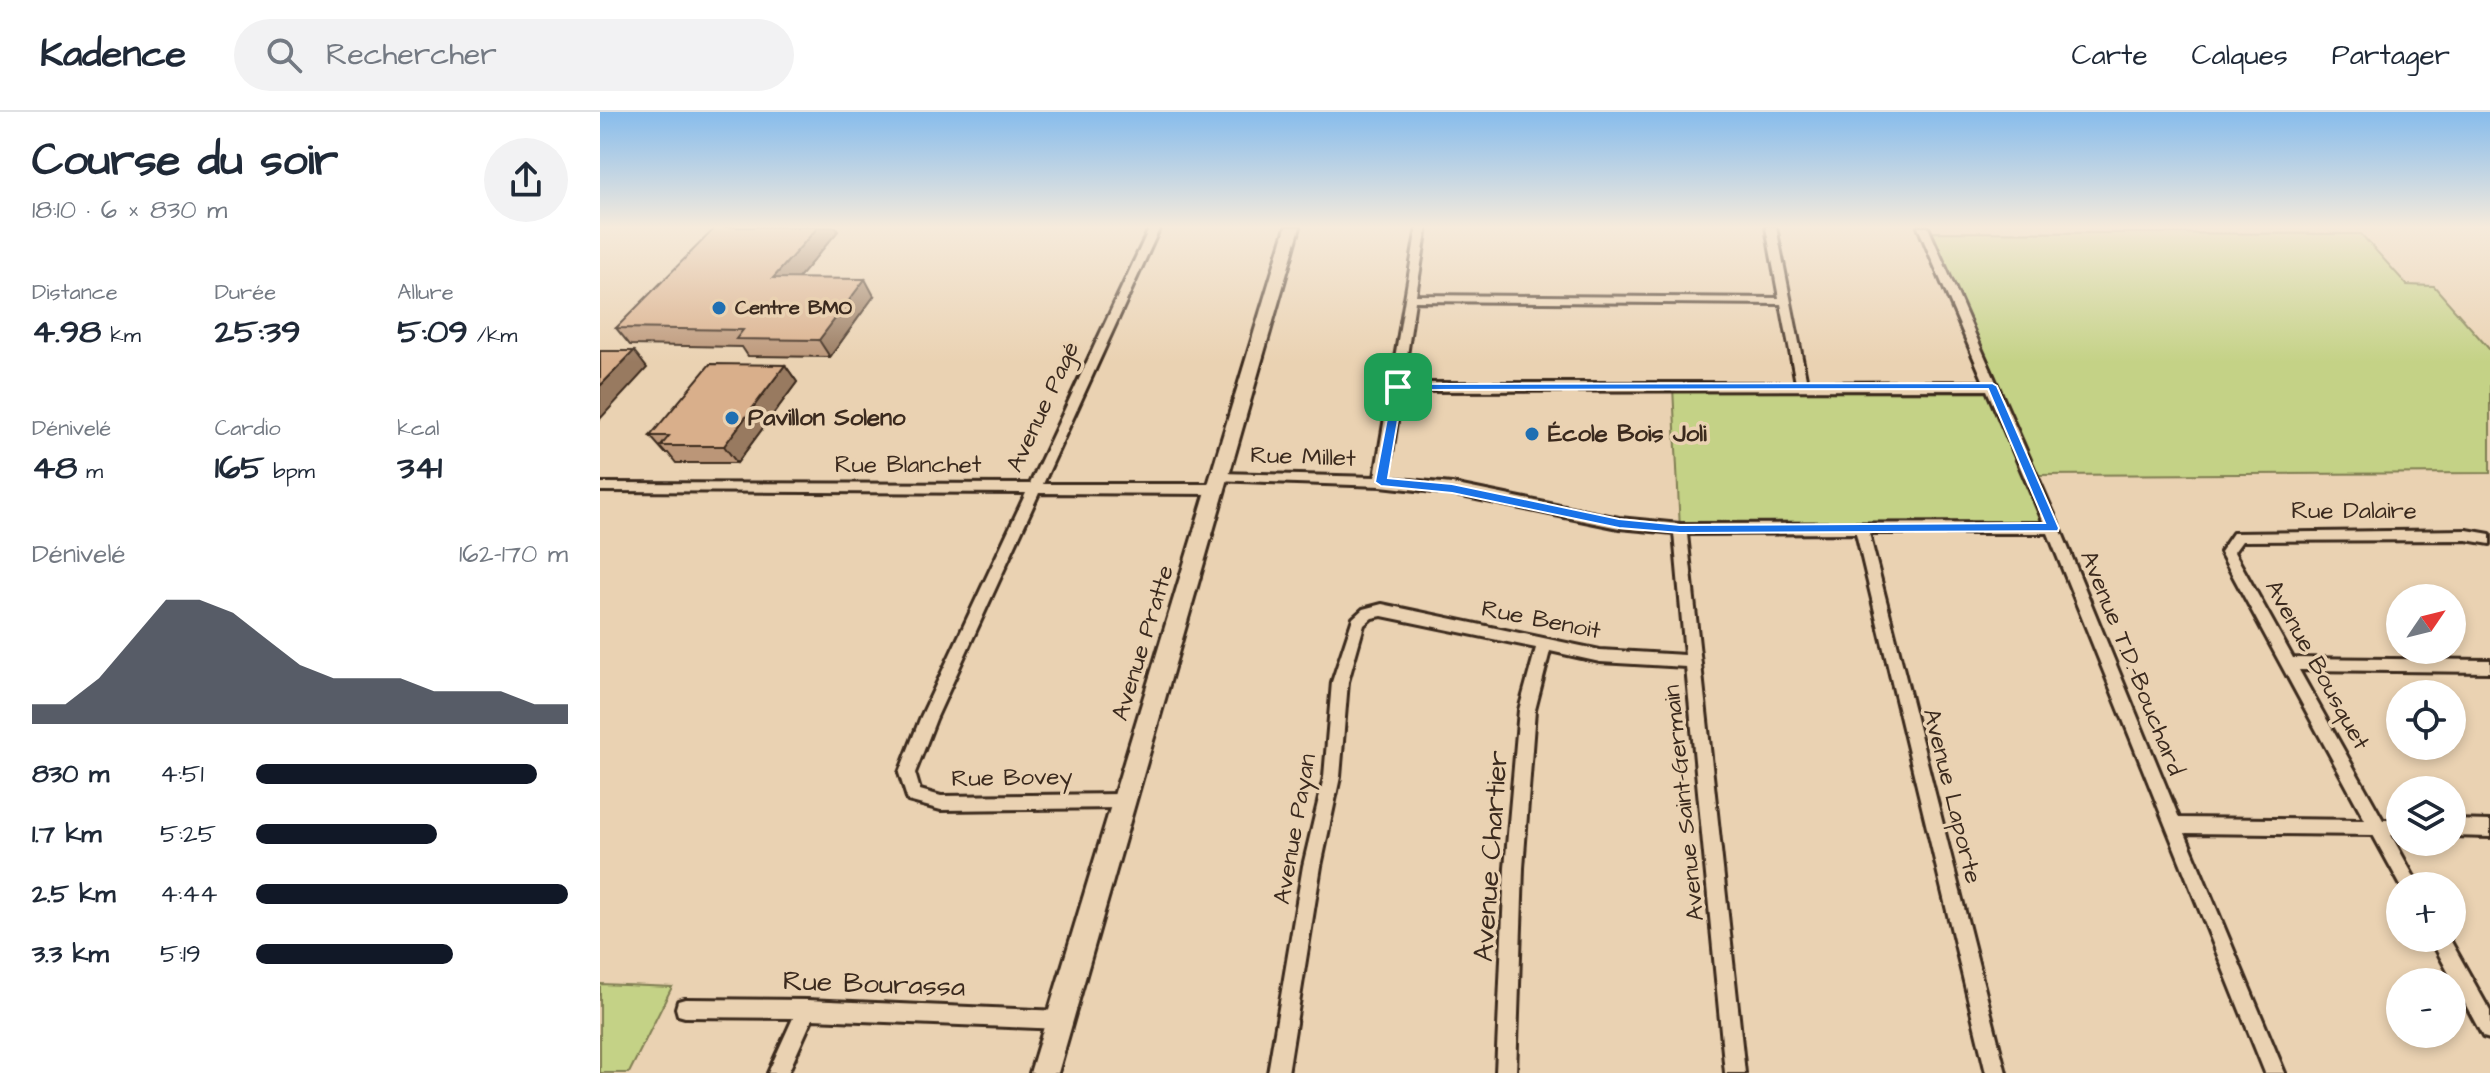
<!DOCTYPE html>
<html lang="fr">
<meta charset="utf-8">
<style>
:root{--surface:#fff;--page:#f2f2f3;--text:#1f2937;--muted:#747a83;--line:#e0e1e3;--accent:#111827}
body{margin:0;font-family:"Architects Daughter",sans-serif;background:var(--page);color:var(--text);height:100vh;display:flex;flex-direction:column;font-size:30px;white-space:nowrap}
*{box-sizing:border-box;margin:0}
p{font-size:26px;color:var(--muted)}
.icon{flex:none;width:44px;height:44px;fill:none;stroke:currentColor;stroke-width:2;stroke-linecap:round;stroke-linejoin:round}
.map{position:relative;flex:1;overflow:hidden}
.side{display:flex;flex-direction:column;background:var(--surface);width:600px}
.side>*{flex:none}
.needle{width:52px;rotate:55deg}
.fabs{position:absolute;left:1786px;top:472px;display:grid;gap:16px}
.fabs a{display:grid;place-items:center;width:80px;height:80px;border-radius:50%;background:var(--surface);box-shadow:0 4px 12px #0003;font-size:40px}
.pin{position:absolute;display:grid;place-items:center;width:68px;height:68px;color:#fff;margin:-34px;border-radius:16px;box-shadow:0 4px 12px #0006}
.round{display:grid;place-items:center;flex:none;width:84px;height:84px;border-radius:42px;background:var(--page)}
.summary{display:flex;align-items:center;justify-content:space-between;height:136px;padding:0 32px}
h1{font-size:44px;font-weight:700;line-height:60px}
.stats{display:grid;grid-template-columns:repeat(3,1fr);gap:12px;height:136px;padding:8px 32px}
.stats div{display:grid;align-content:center}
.stats b{font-size:34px;font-weight:700}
.stats small{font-size:22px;font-weight:400}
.stats p{font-size:22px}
.chart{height:224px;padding:16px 32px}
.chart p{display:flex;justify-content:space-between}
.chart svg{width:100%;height:144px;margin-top:8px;fill:var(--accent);opacity:.7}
ul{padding:0 32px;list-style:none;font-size:26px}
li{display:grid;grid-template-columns:128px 96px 1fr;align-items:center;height:60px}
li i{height:20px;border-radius:10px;background:var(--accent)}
header{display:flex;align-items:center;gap:48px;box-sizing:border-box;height:112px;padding:0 40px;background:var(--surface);border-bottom:2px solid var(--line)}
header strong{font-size:38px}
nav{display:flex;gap:44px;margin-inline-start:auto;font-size:28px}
.search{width:560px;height:72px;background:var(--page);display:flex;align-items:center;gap:20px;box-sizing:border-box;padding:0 28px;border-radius:44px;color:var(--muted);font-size:30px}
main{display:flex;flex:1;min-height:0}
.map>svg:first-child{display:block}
</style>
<header>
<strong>Kadence</strong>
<div class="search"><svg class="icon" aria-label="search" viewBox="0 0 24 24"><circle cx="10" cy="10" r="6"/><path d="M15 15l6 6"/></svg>Rechercher</div>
<nav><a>Carte</a><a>Calques</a><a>Partager</a></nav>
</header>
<main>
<section class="side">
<div class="summary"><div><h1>Course du soir</h1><p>18:10 · 6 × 830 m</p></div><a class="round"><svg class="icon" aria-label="share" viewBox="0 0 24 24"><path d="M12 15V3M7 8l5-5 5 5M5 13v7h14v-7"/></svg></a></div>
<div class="stats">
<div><p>Distance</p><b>4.98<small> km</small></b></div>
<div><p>Durée</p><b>25:39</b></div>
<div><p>Allure</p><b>5:09<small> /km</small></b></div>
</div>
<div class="stats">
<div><p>Dénivelé</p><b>48<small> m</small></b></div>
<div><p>Cardio</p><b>165<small> bpm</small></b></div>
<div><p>kcal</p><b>341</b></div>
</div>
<div class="chart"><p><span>Dénivelé</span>162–170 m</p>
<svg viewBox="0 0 160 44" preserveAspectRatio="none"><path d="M0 44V38L10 38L20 30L30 18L40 6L50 6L60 10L70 18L80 26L90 30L100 30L110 30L120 34L130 34L140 34L150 38L160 38V44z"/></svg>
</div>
<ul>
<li><b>830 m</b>4:51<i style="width:90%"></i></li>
<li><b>1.7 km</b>5:25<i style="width:58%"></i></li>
<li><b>2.5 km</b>4:44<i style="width:100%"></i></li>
<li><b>3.3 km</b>5:19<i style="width:63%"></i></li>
</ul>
</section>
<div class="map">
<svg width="1890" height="961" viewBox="0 0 1890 961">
<rect width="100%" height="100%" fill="#ead2b2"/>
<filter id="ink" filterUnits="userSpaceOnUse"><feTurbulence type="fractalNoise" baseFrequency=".0125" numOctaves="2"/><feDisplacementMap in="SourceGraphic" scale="16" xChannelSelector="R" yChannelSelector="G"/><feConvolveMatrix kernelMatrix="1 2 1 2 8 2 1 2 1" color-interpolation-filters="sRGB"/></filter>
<g filter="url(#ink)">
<g fill="#c4d286" stroke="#807e52" stroke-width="2">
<polygon points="1325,120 1761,122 1807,173 1834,174 1890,238 1890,361 1431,363 1453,416 1080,417 1073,275 1391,274"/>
<polygon points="0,872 72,875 29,961 0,961"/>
</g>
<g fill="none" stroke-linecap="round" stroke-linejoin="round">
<defs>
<g id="street">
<polygon points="550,115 560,115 443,372 615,372 621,377 615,382 439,381 336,607 315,661 320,678 341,684 523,682 529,684 531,689 529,694 523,696 341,698 308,689 299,661 320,607 426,381 0,379 0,371 430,372"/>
<path d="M 817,115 L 827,115 L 816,183 L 1179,186 L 1166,115 L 1176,115 L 1207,271 L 1384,270 L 1318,115 L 1328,115 L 1460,416 L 1579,706 L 1765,708 L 1620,440 L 1633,421 L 1867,418 L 1890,422 L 1890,432 L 1867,428 L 1642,429 L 1634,440 L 1693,546 L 1890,548 L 1890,560 L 1699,558 L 1783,708 L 1800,708 L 1800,724 L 1791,723 L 1819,774 L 1801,774 L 1773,723 L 1585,721 L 1685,961 L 1665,961 L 1448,421 L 1269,421 L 1406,961 L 1386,961 L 1256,421 L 1087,422 L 1145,961 L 1125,961 L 1086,555 L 1000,550 L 950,539 L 935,598 L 923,756 L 916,961 L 896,961 L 905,756 L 919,598 L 936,536 L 782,504 L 772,506 L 764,513 L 748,570 L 740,665 L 721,754 L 688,961 L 668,961 L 703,754 L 724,665 L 732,570 L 753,506 L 763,497 L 782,492 L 1000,538 L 1085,543 L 1074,421 L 1019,416 L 852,382 L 781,374 L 615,368 L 613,365 L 619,361 L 775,365 ZM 815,189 L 1181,192 L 1196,271 L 803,271 ZM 1387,278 L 1444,411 L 1080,412 L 1019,406 L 852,372 L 788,366 L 802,279 Z"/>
<polygon points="1852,708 1890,709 1890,725 1852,724"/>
<polygon points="1830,826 1849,826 1890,899 1890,927 1883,925"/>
<polygon points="85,887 207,888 461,899 468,901 470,908 468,915 461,917 212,907 188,961 168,961 193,906 85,905 78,903 76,896 78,889"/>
</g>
<polygon id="secondary" points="686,115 700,115 458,961 430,961"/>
</defs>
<use href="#street" stroke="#3b2a1e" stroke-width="6"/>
<use href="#secondary" stroke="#3b2a1e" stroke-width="6"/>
<use href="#street" fill="#ead2b2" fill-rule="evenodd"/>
<use href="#secondary" fill="#ead2b2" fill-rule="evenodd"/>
</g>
<g fill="#bb9678" stroke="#3b2a1e" stroke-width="2">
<polygon points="218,115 236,115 238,119 198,166 274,184 230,245 148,244 142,235 30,233 16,216"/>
<polygon points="185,253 197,270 137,351 76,351 68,341 65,341 50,324"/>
</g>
<g fill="#987a61" stroke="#3b2a1e" stroke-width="2">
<polygon points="218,115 236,115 238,119 184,183 173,166"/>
<polygon points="265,167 274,184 230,245 219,228"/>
<polygon points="34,239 47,256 0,307 0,274"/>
<polygon points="185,253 197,270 137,351 124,334"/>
</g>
<g fill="#d9af8b" stroke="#3b2a1e" stroke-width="2">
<polygon points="116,115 218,115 173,166 265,167 219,228 136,227 143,218 16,216"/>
<polygon points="0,239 34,239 0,274"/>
<polygon points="110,252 185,253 124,334 61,334 69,324 50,324"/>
</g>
</g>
<linearGradient id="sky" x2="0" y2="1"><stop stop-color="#87bcec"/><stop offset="0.46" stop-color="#f6ebdc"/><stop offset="1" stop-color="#f6ebdc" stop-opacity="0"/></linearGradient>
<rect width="1890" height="250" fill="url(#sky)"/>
<path fill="#1a73e8" stroke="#fff" stroke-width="2" fill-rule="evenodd" d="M 1392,271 L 1397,274 L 1459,416 L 1458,419 L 1080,421 L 1019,416 L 852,381 L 781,374 L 775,370 L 793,275 L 798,272 ZM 1388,277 L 1445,411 L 1080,413 L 1019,407 L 852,372 L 788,366 L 803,278 Z"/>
<g fill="#1f6fb2" stroke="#ead2b2" stroke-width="3">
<circle cx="119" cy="196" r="8"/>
<circle cx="132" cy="306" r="8"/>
<circle cx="932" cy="322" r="8"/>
</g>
<g text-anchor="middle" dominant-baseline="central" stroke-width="7" stroke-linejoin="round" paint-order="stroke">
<g font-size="20" font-weight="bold" fill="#3b2a1e" stroke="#ead2b2" text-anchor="start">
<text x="135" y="196">Centre BMO</text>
</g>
<g font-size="24" fill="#3b2a1e" stroke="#ead2b2">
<text transform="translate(443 295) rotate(-65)">Avenue Pagé</text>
<text transform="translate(703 345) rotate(2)">Rue Millet</text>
<text x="308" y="353">Rue Blanchet</text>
<text x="1754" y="399">Rue Dalaire</text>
<text transform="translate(941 508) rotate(11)">Rue Benoit</text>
<text transform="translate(543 531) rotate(-73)">Avenue Pratte</text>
<text transform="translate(1532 551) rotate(68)">Avenue T.D.-Bouchard</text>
<text transform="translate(1717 553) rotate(61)">Avenue Bousquet</text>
<text transform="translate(412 666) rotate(-1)">Rue Bovey</text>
<text transform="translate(1352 684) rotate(76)">Avenue Laporte</text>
<text transform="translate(1084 691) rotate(-96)">Avenue Saint-Germain</text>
<text transform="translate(695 717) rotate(-80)">Avenue Payan</text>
</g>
<g font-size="24" font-weight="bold" fill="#3b2a1e" stroke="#ead2b2" text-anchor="start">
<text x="148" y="306">Pavillon Soleno</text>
<text x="948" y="322">École Bois Joli</text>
</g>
<g font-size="28" fill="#3b2a1e" stroke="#ead2b2">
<text transform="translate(891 744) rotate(-86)">Avenue Chartier</text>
<text transform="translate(274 872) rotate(2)">Rue Bourassa</text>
</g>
</g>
</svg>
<div class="fabs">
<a><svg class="needle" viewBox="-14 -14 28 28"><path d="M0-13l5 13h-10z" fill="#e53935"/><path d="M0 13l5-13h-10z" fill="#747a83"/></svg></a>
<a><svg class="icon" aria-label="locate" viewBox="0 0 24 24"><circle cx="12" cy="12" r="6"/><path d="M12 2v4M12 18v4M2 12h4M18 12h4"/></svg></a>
<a><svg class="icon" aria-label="layers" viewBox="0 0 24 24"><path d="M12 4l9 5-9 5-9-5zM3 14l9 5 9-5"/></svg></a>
<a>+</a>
<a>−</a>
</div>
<div class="pin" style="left:798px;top:275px;background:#1e9e55"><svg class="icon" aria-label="arrive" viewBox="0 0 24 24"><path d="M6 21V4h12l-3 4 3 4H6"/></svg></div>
</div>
</main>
